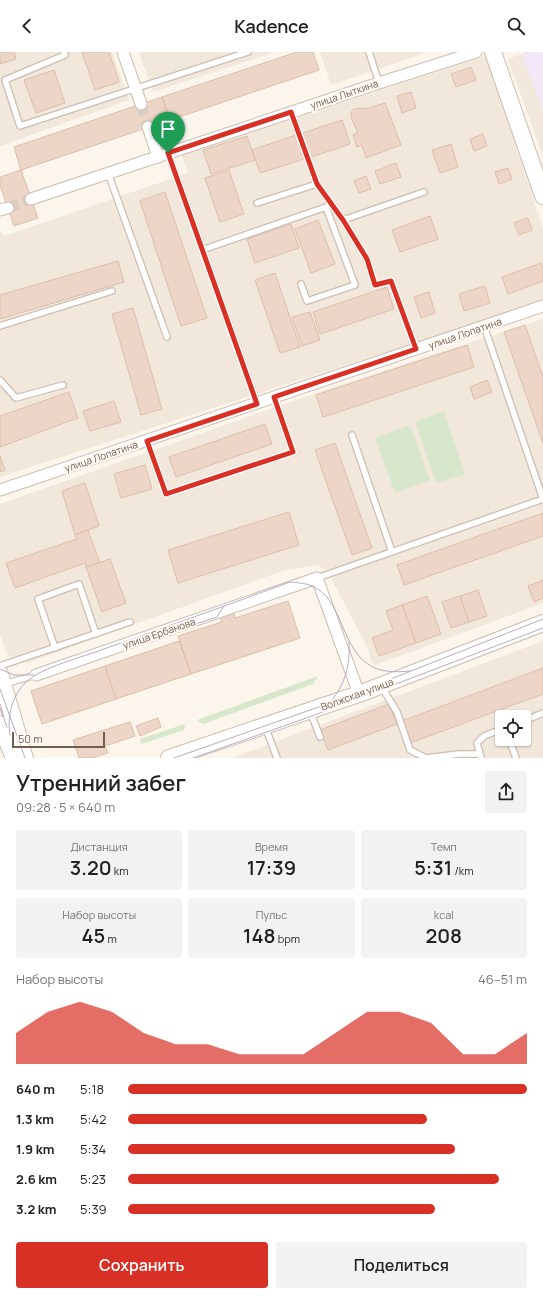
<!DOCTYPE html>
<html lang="ru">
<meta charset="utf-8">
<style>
:root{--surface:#fff;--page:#f2f2f2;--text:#222;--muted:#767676;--accent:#d93025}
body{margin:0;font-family:Manrope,sans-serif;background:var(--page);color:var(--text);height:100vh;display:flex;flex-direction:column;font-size:15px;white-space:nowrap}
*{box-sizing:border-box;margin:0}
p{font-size:13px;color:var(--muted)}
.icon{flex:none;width:22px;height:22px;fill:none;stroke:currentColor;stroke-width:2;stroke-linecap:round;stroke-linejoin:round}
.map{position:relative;height:706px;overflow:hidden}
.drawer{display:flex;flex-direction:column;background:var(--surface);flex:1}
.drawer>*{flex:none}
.tools{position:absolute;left:495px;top:658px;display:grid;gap:8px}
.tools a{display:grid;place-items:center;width:36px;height:36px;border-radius:4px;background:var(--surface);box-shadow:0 1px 3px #0004;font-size:20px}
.scale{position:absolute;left:12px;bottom:10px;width:93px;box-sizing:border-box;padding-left:4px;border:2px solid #735d51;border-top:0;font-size:11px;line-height:14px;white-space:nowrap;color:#735d51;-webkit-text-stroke:3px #fdf9f2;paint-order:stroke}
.pin{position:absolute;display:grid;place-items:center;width:34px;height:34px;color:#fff;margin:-41px -17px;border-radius:50% 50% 50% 0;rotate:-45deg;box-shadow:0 0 4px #0007}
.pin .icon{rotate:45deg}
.round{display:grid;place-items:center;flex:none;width:42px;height:42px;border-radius:4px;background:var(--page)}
.headline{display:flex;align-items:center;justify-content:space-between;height:68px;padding:0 16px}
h1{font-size:22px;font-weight:600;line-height:30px}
.figures{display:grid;grid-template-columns:repeat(3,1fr);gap:6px;height:68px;padding:4px 16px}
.figures div{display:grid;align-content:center;border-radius:4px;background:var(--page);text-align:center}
.figures b{font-size:20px;font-weight:600}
.figures small{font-size:11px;font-weight:400}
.figures p{font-size:11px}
.chart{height:112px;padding:8px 16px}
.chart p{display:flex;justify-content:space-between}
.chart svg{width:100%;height:72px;margin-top:4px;fill:var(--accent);opacity:.7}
.button{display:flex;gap:8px;margin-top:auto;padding:8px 16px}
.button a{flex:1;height:46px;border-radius:4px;background:var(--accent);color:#fff;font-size:16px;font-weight:600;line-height:46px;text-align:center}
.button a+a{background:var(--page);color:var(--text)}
ul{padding:0 16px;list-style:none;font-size:13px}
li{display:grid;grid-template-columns:64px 48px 1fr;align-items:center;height:30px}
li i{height:10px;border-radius:5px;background:var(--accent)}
header{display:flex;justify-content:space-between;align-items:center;height:52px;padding:0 16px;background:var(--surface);font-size:18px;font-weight:600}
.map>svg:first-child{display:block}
</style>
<header><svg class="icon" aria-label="back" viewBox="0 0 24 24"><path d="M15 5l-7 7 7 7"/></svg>Kadence<svg class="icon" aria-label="search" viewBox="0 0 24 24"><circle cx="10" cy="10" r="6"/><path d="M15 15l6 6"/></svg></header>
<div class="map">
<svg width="543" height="706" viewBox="0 0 543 706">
<rect width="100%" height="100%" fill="#fbf5ec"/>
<g fill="#f1e7db" fill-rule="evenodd">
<polygon points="0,0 112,0 129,48 0,94"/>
<polygon points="139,0 275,0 153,40"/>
<polygon points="320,0 428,0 331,33"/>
<polygon points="527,0 543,0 543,104 508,7"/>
<polygon points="486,4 543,177 543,249 0,425 0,178 4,184 188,121 182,103"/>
<polygon points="543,267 543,551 373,614 367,594 327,519 317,513 285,518 27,611 7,603 0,581 0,452 316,341"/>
<path d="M 543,589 L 543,706 L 232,706 ZM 502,665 L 524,665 L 524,687 L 502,687 Z"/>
</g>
<polygon fill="#f2e8f7" points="532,0 543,0 543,59 522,3"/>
<g fill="#d7e7cb">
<polygon points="444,360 465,422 436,431 415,369"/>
<polygon points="410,373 430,428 395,441 375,386"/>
<polygon points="318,624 313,632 203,672 197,668"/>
<polygon points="185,672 184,678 141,692 140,687"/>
</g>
<g fill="#edd6c7" stroke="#debda9">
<polygon points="0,0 14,0 16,7 0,12"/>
<polygon points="82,0 109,0 119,30 95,38"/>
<polygon points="297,0 313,0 319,18 170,68 162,45"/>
<polygon points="471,15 476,28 456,35 451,22"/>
<polygon points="54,18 65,51 36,61 24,28"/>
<polygon points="411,40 416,56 402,61 397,44"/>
<polygon points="162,45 170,68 21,118 14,95"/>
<polygon points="385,51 401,93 366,106 362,93 357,95 353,83 358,81 351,65 351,60 354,57 361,56 366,57"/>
<polygon points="342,68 350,92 305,107 297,83"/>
<polygon points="483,82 487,94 474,99 470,87"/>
<polygon points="296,83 304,107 260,121 252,98"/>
<polygon points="247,84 255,108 211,122 203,98"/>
<polygon points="451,92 458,115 440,121 432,98"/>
<polygon points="396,111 401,125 380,132 375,119"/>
<polygon points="508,116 512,127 499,132 495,120"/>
<polygon points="21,118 38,166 14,174 0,133 0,125"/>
<polygon points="229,118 244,162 220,170 205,126"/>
<polygon points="366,124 371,137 359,141 354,129"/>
<polygon points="165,140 207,266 181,274 140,149"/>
<polygon points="430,164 438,187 400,200 392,178"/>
<polygon points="528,166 532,178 519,183 514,171"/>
<polygon points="318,168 335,212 311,221 295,177"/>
<polygon points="291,172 299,196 255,211 247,187"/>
<polygon points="118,209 124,230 0,267 0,243"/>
<polygon points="541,211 543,217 543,229 508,242 502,225"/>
<polygon points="275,221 300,295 280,301 255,228"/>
<polygon points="485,234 490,251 464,259 459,242"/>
<polygon points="387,235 394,257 320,282 313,260"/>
<polygon points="429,240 435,261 421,266 414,245"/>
<polygon points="133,256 162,357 141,363 112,262"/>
<polygon points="310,260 320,288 302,294 292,265"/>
<polygon points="525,273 543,325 543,391 504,280"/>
<polygon points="467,293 474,315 323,365 316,343"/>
<polygon points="487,328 492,340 474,347 470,335"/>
<polygon points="69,340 78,366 0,395 0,364"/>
<polygon points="114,349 121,370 90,379 83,359"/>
<polygon points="265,372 272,392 176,425 169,405"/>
<polygon points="335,391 372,496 352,503 315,398"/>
<polygon points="0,404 5,418 0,420"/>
<polygon points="145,413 152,437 121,446 114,422"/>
<polygon points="85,431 99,474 75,483 62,439"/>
<polygon points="289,460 299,493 178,531 168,498"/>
<polygon points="543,461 543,484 404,533 397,513"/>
<polygon points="88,478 100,511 86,515 85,511 15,536 6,511 77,487 75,483"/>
<polygon points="110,507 126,551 102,560 86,515"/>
<polygon points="543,528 543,546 534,550 528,534"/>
<polygon points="478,538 487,564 469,570 460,544"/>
<polygon points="427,544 441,582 416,591 402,553"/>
<polygon points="460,544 469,570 451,576 442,550"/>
<polygon points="288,549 300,586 191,622 178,584 222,570 219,563 233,558 235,566"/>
<polygon points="402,553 416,591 379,604 372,586 393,578 386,559"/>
<polygon points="179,589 191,622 116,647 105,614"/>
<polygon points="105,614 116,647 42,672 31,639"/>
<polygon points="543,616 543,642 410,691 402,669"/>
<polygon points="389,652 397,672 328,698 320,678"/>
<polygon points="158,666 161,675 140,684 136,674"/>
<polygon points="130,670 135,684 105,694 108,701 92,706 79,706 73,688"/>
</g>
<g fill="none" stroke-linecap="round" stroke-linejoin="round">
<g stroke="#d9cfc5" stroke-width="11" stroke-dasharray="11 5.5" stroke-linecap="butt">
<polyline points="141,52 148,75"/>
<polyline points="8,156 31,147"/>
</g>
<defs>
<g id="lane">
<polyline points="64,0 65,3 5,28 20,74 248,0"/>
<polyline points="369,0 379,31"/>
<polyline points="291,60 317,132 343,168 367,207 375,233 391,229 416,297"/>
<polyline points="168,101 257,351"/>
<polyline points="108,121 167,285"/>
<polyline points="257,151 317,132"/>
<polyline points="343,168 424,140"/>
<polyline points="202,198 326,155 355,233 307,249 301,232"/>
<polyline points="0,274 112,239"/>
<polyline points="484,274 543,447"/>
<polyline points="0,328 16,346 63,333"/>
<polyline points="352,383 392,500"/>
<polyline points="147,389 166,442 293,400 274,345"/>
<polyline points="317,526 543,447"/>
<polyline points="55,596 38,547 79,532 96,582"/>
<polyline points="0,614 130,570"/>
<polyline points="4,632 36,623"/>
<polyline points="381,634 397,660 410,698 426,706 459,702 479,702"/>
<polyline points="310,659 320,685"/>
<polyline points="524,669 543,661"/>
<polyline points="265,674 277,706"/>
<polyline points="509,687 516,706"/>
<polyline points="481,706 477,691 484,684 502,677"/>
</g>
<g id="street">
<polyline points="123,0 141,52"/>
<polyline points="148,75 158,105"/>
<polyline points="31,147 379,31 476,0"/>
<polyline points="0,158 8,156"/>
<polyline points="0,438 543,254"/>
<polyline points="36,623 317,526 359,642"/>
</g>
<g id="secondary">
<polyline points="493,0 543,144"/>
<polyline points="0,622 25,706"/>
<polyline points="0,672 14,706"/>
<polyline points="169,706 359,642 543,571"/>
</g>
</defs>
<use href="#lane" stroke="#ccbdb2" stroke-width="8"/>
<use href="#street" stroke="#ccbdb2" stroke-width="13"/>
<use href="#secondary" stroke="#cebeb0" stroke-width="18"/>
<use href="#lane" stroke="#fff" stroke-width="5.5"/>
<use href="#street" stroke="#fff" stroke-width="11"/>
<use href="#secondary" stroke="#fff" stroke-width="16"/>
<g stroke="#b8aac4" stroke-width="1">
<polyline points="132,593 217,565 224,554"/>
<polyline points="0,617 14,623 34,623"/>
<polyline points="0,637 25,706"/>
<path d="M 331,649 C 346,631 350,613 349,590"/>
<polyline points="0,656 7,675"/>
<path d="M 10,683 C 7,663 12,644 26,630 C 42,615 83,605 104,597 C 166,575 228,553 290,530 C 299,531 306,531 314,535 C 327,541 333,554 339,566 C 355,604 364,624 410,619"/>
<polyline points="174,706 330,651 543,567"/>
<polyline points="193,706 312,664 543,576"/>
</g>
</g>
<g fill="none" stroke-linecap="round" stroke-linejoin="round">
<defs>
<polygon id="route" points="291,60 317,132 343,168 367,207 375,233 391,229 416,297 274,345 293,400 166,442 147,389 257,352 168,101"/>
</defs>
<use href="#route" stroke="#fff" stroke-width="8"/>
<use href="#route" stroke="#d93025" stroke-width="5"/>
</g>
<g text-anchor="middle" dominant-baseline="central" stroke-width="4" stroke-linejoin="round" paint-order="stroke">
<g font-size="10" fill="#735d51" stroke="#fdf9f2">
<text transform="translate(344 42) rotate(-19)">улица Лыткина</text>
<text transform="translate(465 281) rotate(-19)">улица Лопатина</text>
<text transform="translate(101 404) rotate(-19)">улица Лопатина</text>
<text transform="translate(159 581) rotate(-19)">улица Ербанова</text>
<text transform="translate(357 642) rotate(-20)">Волжская улица</text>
</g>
</g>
</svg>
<div class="tools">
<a><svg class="icon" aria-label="locate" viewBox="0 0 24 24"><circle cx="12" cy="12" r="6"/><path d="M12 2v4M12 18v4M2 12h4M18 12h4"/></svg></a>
</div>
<div class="scale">50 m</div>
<div class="pin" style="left:168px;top:101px;background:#1e9e55"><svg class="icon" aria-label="arrive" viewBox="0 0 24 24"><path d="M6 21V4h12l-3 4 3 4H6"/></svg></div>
</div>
<section class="drawer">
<div class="headline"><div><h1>Утренний забег</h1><p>09:28 · 5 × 640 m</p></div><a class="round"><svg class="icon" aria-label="share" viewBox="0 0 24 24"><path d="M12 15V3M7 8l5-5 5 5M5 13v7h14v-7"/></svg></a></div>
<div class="figures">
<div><p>Дистанция</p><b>3.20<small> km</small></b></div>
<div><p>Время</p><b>17:39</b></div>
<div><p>Темп</p><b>5:31<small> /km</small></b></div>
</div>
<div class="figures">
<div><p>Набор высоты</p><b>45<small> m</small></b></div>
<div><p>Пульс</p><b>148<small> bpm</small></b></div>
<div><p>kcal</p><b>208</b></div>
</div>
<div class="chart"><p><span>Набор высоты</span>46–51 m</p>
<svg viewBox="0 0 160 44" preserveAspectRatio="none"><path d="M0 44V25L10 12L20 6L30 12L40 25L50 32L60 32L70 38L80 38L90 38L100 25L110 12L120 12L130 19L140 38L150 38L160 25V44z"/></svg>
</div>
<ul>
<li><b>640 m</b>5:18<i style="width:100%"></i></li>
<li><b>1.3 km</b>5:42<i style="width:75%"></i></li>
<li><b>1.9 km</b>5:34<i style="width:82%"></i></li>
<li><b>2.6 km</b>5:23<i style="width:93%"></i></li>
<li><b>3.2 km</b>5:39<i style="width:77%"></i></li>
</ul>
<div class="button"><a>Сохранить</a><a>Поделиться</a></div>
</section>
